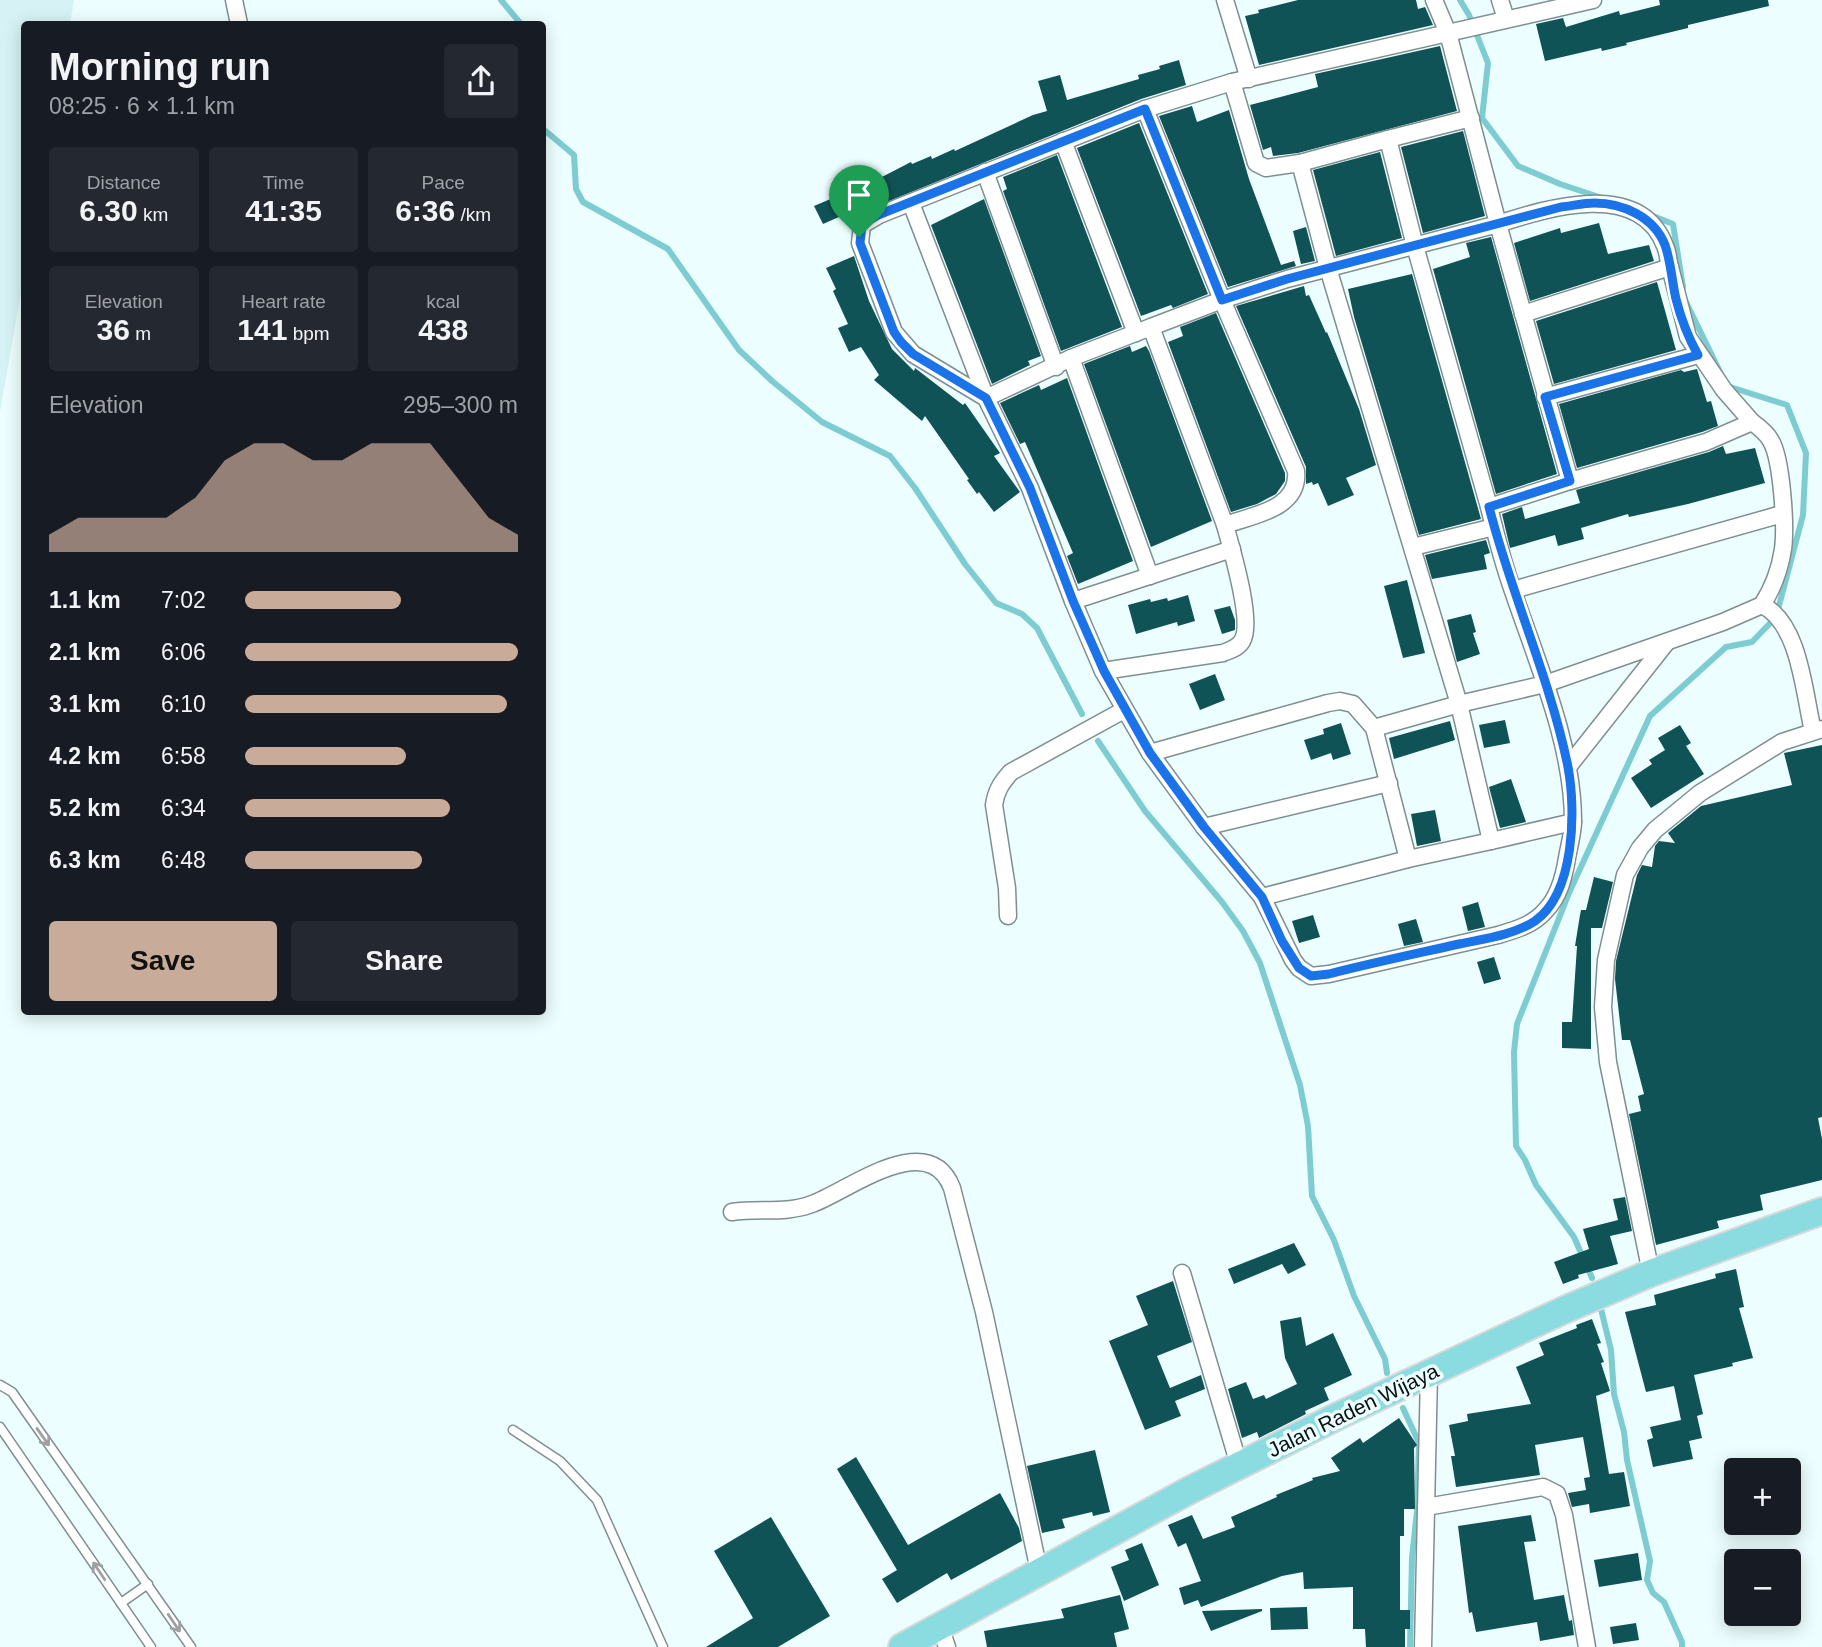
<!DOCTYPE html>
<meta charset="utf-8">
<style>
:root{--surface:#171b24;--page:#242831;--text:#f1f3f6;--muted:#9ea1a6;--accent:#c9ab99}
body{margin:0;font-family:Arial,sans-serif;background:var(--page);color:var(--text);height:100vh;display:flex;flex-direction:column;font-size:26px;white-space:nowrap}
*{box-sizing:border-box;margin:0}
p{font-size:23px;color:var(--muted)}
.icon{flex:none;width:38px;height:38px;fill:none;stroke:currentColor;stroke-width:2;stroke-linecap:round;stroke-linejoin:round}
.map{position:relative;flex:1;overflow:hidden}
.side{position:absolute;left:21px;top:21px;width:525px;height:994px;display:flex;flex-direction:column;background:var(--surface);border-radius:7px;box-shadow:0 4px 18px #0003}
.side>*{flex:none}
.buttons{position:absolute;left:1724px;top:1458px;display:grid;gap:14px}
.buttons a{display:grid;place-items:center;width:77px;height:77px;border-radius:7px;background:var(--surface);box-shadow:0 4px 18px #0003;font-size:35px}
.pin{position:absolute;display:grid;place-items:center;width:60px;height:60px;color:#fff;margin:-72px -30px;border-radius:50% 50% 50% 0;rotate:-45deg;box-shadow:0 0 7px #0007}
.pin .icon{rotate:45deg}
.round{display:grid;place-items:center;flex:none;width:74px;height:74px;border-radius:7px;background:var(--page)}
.summary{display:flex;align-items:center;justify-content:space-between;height:119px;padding:0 28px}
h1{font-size:38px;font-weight:800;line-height:52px}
.stats{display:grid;grid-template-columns:repeat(3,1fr);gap:10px;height:119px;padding:7px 28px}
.stats div{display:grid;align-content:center;border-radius:7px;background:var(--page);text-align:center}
.stats b{font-size:30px;font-weight:800}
.stats small{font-size:19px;font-weight:400}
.stats p{font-size:19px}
.chart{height:196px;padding:14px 28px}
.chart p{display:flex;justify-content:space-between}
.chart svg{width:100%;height:126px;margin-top:7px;fill:var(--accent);opacity:.7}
.button{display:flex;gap:14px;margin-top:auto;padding:14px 28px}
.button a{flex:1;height:80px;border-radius:7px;background:var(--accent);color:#111;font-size:28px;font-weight:800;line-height:80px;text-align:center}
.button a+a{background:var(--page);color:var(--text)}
ul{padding:0 28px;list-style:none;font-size:23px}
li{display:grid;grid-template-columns:112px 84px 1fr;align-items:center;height:52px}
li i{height:18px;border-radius:9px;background:var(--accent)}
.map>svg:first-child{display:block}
</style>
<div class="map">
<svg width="1822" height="1647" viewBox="0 0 1822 1647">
<rect width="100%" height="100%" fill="#ecfeff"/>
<polygon fill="#d7f2f4" points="0,0 74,0 70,24 24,24 24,276 0,412"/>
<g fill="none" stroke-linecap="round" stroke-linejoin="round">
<g stroke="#7dccd1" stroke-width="6">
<polyline points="501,0 521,24"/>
<polyline points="1460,0 1469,15 1488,63 1482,118 1518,166 1560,184 1605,199"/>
<polyline points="542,128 574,155 576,189 583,202 668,249 739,350 772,381 822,422 890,456 915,488 965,564 996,603 1022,614 1037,628 1082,714"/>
<polyline points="1648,214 1673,224 1683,287"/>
<polyline points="1684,298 1722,376"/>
<polyline points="1098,741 1145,811 1222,902 1243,931 1260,963 1300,1085 1308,1126 1312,1196 1334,1240 1354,1296 1385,1359 1387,1373"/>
<polyline points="1592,1278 1574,1237 1536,1185 1525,1160 1516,1146 1514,1052 1517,1024 1569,893 1650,716 1726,647 1752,642 1776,617 1803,515 1806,453 1787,405 1727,386"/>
<polyline points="1601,1309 1611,1350 1614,1394 1624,1432 1627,1460 1650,1561 1647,1580 1653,1593 1664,1602 1682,1642 1682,1647"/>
<polyline points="1403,1408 1419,1443 1417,1511 1412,1558 1410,1647"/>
</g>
</g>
<g fill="#105357">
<polygon points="1298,0 1416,0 1418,9 1425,7 1433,25 1259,65 1245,16 1259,13 1258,10"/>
<polygon points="1659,0 1768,0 1769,6 1688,25 1688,28 1626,43 1627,45 1602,51 1601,48 1545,61 1536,24 1563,18 1566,27 1619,11 1620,15 1660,5"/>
<polygon points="1440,46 1457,111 1298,153 1273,156 1271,147 1263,150 1250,105 1318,87 1315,74"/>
<polygon points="1179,60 1186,85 1141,99 867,210 866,205 823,224 814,206 878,179 911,162 912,164 931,156 932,159 954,149 955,151 1033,115 1047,111 1038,81 1060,75 1067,100 1139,79 1138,75 1160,69 1159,66"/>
<polygon points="1192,106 1197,122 1229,110 1249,179 1281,265 1294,261 1296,266 1228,287 1159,116"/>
<polygon points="1139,123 1208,294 1173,308 1171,305 1141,316 1077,148"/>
<polygon points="1463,131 1485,216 1423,233 1401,147"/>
<polygon points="1380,152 1402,238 1336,256 1313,170"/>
<polygon points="1057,155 1122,327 1061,351 1003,191 1007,189 1003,177"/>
<polygon points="984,199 1041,356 1028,361 1030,365 992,384 931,225"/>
<polygon points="1599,223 1608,254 1649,245 1654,261 1530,301 1514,243 1560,228 1561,233"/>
<polygon points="1306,227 1315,261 1301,264 1293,231"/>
<polygon points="1491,237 1557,474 1496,494 1433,269 1470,257 1466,243"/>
<polygon points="854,256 869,301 892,349 914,371 915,368 963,405 965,403 1000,453 994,456 1020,492 994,512 979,492 977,494 967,480 969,479 925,416 922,421 874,380 879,375 861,347 849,352 838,328 848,324 833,291 836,289 826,268"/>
<polygon points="1412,274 1481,519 1419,535 1354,317 1348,289"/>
<polygon points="1657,282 1676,350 1554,384 1536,321"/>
<polygon points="1304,286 1306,296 1309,295 1326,333 1327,332 1359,409 1376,465 1346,478 1354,495 1328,506 1318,483 1313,485 1312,482 1306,484 1306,467 1236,306"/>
<polygon points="1216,313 1285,473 1285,481 1276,494 1257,504 1231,512 1168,342 1183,336 1180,327"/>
<polygon points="1130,346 1132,352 1146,346 1149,351 1212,521 1151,547 1084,364"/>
<polygon points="1697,369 1707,402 1711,401 1718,426 1702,432 1577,468 1559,404 1681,370 1684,372"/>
<polygon points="1067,378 1133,561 1078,584 1067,556 1073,553 1025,442 1020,444 1000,403 1039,385 1041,390"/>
<polygon points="1723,446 1726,454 1755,448 1765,483 1688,504 1629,517 1628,514 1581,528 1584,539 1558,546 1555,535 1510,548 1502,514 1522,507 1525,519 1580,503 1576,490 1709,452"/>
<polygon points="1486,540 1490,553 1484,555 1487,569 1432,579 1425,555"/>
<polygon points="1407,580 1425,653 1403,658 1384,586"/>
<polygon points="1188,595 1195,621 1178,626 1177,622 1136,634 1128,605 1150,599 1151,602 1167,598 1168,601"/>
<polygon points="1230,606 1235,620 1235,630 1222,634 1214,610"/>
<polygon points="1471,614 1476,632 1473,633 1480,654 1457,662 1447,620"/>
<polygon points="1215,674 1225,700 1200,710 1189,684"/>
<polygon points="1505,720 1510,743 1484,748 1479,725"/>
<polygon points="1450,721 1455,740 1394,759 1389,738"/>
<polygon points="1341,723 1351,754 1333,760 1331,753 1311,760 1304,740 1324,734 1323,729"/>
<polygon points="1680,725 1691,743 1686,746 1704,774 1651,808 1631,778 1652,764 1649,760 1665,750 1658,738"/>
<polygon points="1822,745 1822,1117 1818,1118 1822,1139 1822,1180 1760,1195 1763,1210 1717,1221 1719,1228 1656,1245 1629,1114 1641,1111 1638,1096 1644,1094 1630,1040 1622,1040 1615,979 1616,961 1637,875 1642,865 1652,867 1655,846 1659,841 1675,843 1668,833 1701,806 1792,785 1784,753"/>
<polygon points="1511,779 1526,822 1500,828 1489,787"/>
<polygon points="1435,810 1441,841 1417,846 1411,814"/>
<polygon points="1594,877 1613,882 1602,928 1591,928 1591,1049 1562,1048 1562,1022 1572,1022 1577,946 1575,946 1580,915 1581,910 1586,910"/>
<polygon points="1478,902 1485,927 1468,931 1462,907"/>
<polygon points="1313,915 1320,937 1299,943 1292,921"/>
<polygon points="1416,919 1423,942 1404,946 1398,924"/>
<polygon points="1494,957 1501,979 1484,984 1477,962"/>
<polygon points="1625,1197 1632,1231 1610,1236 1618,1264 1578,1275 1579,1278 1563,1284 1554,1262 1589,1249 1583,1229 1618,1220 1613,1199"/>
<polygon points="1294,1243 1306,1265 1288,1274 1282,1264 1234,1284 1228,1269"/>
<polygon points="1736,1269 1744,1307 1739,1308 1753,1358 1732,1363 1733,1366 1694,1375 1703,1414 1697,1416 1702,1438 1689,1441 1693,1459 1653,1467 1647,1440 1653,1438 1650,1427 1681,1420 1674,1386 1646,1392 1625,1312 1656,1305 1654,1295 1716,1278 1715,1274"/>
<polygon points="1173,1281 1192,1342 1157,1356 1170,1388 1201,1375 1205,1389 1175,1401 1181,1416 1145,1430 1109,1341 1148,1325 1136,1296"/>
<polygon points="1301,1317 1306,1346 1333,1333 1352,1375 1324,1388 1329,1400 1305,1411 1306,1414 1259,1438 1257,1432 1242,1438 1228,1389 1246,1382 1253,1399 1264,1395 1266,1399 1297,1384 1285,1358 1280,1321"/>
<polygon points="1592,1319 1601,1343 1597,1344 1604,1362 1601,1363 1610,1391 1596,1396 1609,1474 1624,1472 1630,1506 1590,1513 1589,1504 1572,1507 1568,1493 1586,1490 1584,1478 1590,1477 1583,1437 1535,1445 1540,1475 1456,1487 1451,1456 1455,1456 1449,1425 1468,1421 1467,1414 1531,1404 1516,1367 1544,1355 1539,1343 1577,1328 1576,1325"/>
<polygon points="1399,1418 1417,1445 1414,1448 1415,1509 1404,1509 1404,1536 1400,1536 1400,1610 1410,1610 1410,1629 1405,1629 1405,1647 1366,1647 1365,1629 1353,1629 1353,1587 1304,1589 1303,1572 1282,1576 1201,1607 1198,1600 1184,1605 1179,1588 1201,1581 1186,1543 1178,1547 1168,1525 1192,1515 1203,1539 1235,1527 1231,1517 1277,1497 1276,1495 1313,1480 1312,1478 1340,1471 1331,1458 1360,1438 1363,1443"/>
<polygon points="1095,1450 1110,1512 1093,1516 1092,1512 1062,1519 1065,1528 1042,1533 1027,1466"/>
<polygon points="856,1457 908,1545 1000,1493 1019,1528 1022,1541 951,1580 947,1573 897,1603 882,1579 897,1570 837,1469"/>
<polygon points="1531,1515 1536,1541 1524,1542 1534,1600 1564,1595 1569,1621 1572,1620 1574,1635 1540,1641 1537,1622 1476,1632 1472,1612 1469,1613 1458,1526"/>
<polygon points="771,1517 830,1616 778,1647 706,1647 753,1618 714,1551"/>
<polygon points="1142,1543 1159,1585 1124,1601 1111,1567 1129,1560 1125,1550"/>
<polygon points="1638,1553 1642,1580 1599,1587 1594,1560"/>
<polygon points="1120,1595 1129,1629 1114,1633 1117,1647 987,1647 984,1631 1064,1618 1061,1609"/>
<polygon points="1307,1607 1308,1629 1271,1630 1270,1608"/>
<polygon points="1262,1609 1262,1611 1211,1631 1202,1611"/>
<polygon points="1636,1623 1639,1640 1613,1644 1610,1627"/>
</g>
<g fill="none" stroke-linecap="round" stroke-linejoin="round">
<defs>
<g id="service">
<polyline points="0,1385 12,1392 191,1647"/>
<polyline points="0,1427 151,1647"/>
<polyline points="513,1430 560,1461 597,1500 663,1647"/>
<polyline points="121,1603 148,1584"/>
</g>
<g id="minor">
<polyline points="234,0 239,24"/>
<polyline points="1225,0 1249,79"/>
<polyline points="1500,0 1506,19"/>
<polyline points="1232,82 1256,163 1266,168 1300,163 1328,268 1459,704 1491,841 1573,822"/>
<path d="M 1145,109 L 1222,300 L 1296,471 C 1300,509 1253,515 1225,525"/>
<polyline points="1388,139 1471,118"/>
<polyline points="1063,141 1136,333"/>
<path d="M 1300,163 L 1388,139 L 1415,246 L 1489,507 L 1570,481 L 1706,442 L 1752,422 C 1759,427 1767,433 1771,441 C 1782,460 1786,527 1783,549 C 1780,569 1773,588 1762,605"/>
<polyline points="985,172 1056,367"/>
<path d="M 911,203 L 986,398 L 1071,358 L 1151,327 L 1225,525 C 1231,547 1254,623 1242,641 C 1238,648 1230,650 1223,653 L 1103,671 L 1073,601 L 1030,488 L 986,398 L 913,354 L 894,332 L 860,243 L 862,225 L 879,215 L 1145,109 L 1232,82 L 1593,0"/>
<polyline points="1523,314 1670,267 1688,337 1724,390 1752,422"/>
<polyline points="1151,327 1222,300 1287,279 1498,224 1448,33 1434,0"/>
<polyline points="1071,358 1150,576"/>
<polyline points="1545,397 1698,355"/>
<path d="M 1570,481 L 1498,224 C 1547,208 1640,179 1665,246 C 1668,252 1668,260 1670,267"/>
<polyline points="1413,547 1494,527"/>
<polyline points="1513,590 1782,514"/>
<polyline points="1073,601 1232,549"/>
<path d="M 1103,671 L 1150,753 L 1204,827 L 1262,897 L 1293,960 L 1299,968 L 1311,976 L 1329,974 L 1498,935 C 1515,930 1533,925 1545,911 C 1559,897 1564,877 1567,858 C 1569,846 1573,833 1573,821 C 1573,745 1538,665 1514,594 C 1504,566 1496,536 1489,507"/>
<path d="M 1374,728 L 1459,704 L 1545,684 L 1723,622 L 1762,605 C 1800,623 1804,694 1813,731"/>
<polyline points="1150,753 1328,703 1340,701 1353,704 1374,728 1408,859"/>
<polyline points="1568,767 1666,643"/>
<polyline points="1204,827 1389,783"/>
<polyline points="1262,897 1408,859 1491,841"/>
<path d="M 1008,916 L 1007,888 L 994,805 C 996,791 1001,783 1011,772 L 1124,710"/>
<path d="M 732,1212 C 759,1208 786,1214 812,1204 C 848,1191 928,1127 952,1188 L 984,1312 L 1039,1571"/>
<polyline points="1182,1273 1239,1465"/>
<polyline points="1651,1273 1608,1062 1603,1007 1606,960 1625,875 1640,848 1655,830 1700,793 1782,742 1822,729"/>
<polyline points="1426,1507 1543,1487 1557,1494 1564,1515 1587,1647"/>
<polyline points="940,1626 947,1647"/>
<polyline points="1423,1647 1429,1373"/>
</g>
<polyline id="trunk" points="902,1647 1188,1491 1340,1415 1564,1310 1651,1273 1822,1211"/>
</defs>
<use href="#service" stroke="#7f8f90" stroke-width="11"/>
<use href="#minor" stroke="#7f8f90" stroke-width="19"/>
<use href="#trunk" stroke="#d8d9d9" stroke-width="30"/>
<use href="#service" stroke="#fff" stroke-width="8"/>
<use href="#minor" stroke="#fff" stroke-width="16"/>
<use href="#trunk" stroke="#8adce0" stroke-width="26"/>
</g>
<defs><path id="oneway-shaft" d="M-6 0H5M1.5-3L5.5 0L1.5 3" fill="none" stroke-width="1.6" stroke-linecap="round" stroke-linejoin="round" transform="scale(1.75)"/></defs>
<g stroke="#9ea0a1">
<use href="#oneway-shaft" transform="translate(43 1437) rotate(55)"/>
<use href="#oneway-shaft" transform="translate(99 1571) rotate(-124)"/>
<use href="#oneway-shaft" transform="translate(174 1623) rotate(56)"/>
</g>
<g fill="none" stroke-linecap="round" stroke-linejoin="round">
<defs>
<path id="route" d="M 1145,109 L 1222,300 L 1287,279 L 1561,207 C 1572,206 1583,203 1594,203 C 1623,203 1654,217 1665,245 C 1671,262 1672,282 1676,299 C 1681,319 1688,337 1698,355 L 1545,397 L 1570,481 L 1489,507 C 1511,594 1550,678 1568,767 C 1576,810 1575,893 1535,921 C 1514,935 1483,939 1459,944 C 1415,954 1372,963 1329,974 L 1311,976 L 1299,968 L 1282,941 L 1262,897 L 1204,827 L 1150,753 L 1104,671 L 1073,601 L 1030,488 L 986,398 L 913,354 L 901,342 L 894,332 L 860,243 L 862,225 L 878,215 Z"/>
</defs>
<use href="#route" stroke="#fff" stroke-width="14"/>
<use href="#route" stroke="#1a73e8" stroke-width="9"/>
</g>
<g text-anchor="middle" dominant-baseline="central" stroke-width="7" stroke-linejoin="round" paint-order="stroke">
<g font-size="21" fill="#0c1213" stroke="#ecfeff">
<text transform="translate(1353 1410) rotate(-26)">Jalan Raden Wijaya</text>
</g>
</g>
</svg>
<div class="buttons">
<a>+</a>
<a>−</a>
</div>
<div class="pin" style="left:859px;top:237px;background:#1e9e55"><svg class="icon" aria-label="arrive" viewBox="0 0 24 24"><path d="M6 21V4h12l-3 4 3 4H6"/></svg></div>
<section class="side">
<div class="summary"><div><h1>Morning run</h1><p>08:25 · 6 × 1.1 km</p></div><a class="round"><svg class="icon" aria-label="share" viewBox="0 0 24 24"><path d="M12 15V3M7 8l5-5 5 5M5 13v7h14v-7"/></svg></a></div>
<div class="stats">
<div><p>Distance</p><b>6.30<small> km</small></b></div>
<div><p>Time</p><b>41:35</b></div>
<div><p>Pace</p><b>6:36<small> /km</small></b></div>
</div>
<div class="stats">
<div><p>Elevation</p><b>36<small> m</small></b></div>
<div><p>Heart rate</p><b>141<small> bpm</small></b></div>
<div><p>kcal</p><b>438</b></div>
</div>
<div class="chart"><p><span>Elevation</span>295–300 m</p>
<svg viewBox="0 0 160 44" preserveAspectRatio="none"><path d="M0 44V38L10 32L20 32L30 32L40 32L50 25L60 12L70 6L80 6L90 12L100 12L110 6L120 6L130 6L140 19L150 32L160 38V44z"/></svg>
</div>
<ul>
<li><b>1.1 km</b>7:02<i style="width:57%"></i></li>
<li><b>2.1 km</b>6:06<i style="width:100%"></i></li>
<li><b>3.1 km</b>6:10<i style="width:96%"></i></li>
<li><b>4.2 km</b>6:58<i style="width:59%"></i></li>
<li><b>5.2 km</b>6:34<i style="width:75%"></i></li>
<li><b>6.3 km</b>6:48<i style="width:65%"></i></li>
</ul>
<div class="button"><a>Save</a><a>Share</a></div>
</section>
</div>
